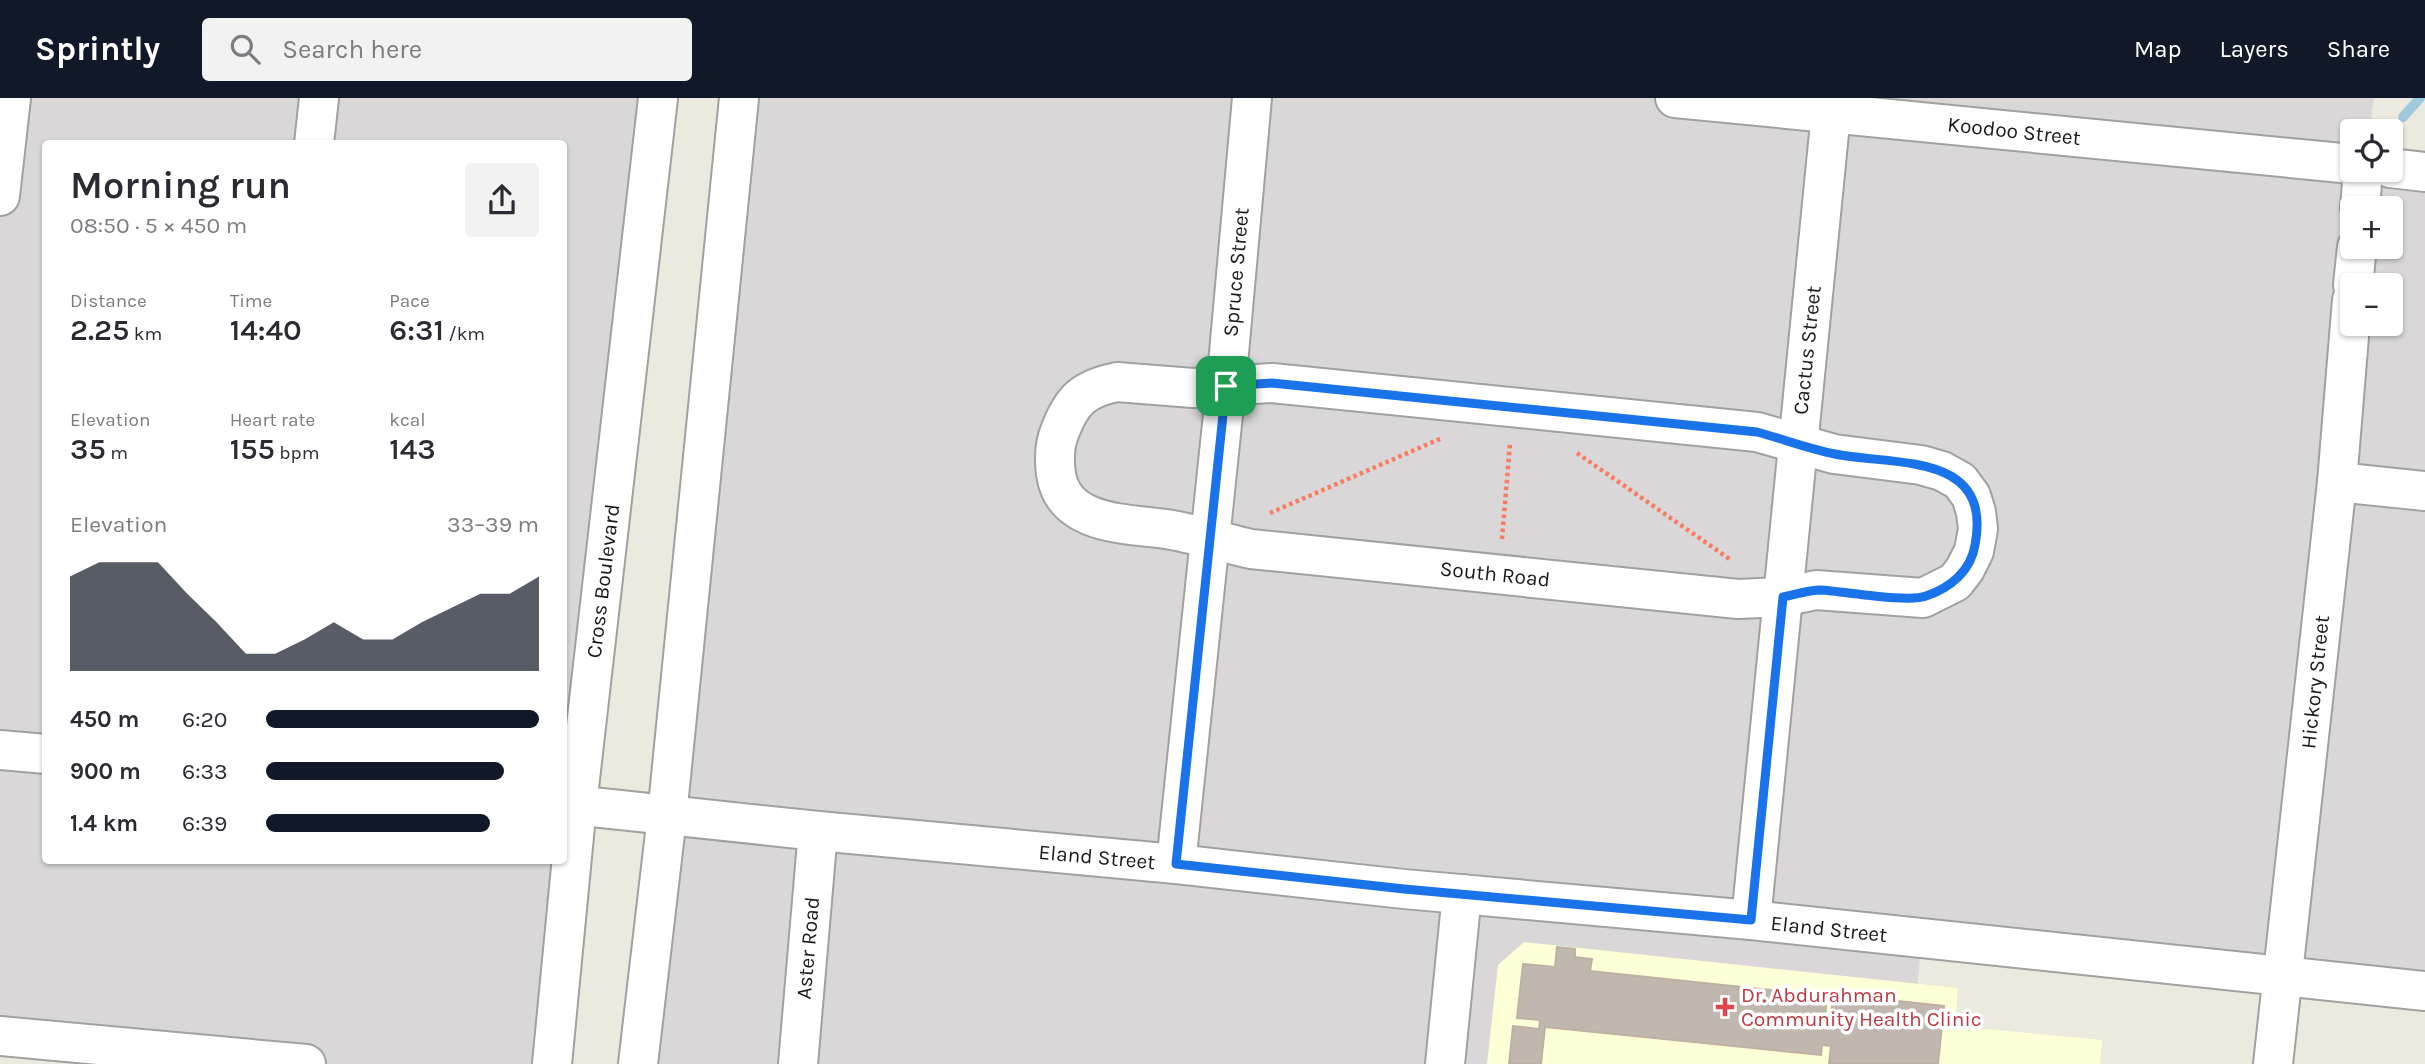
<!DOCTYPE html>
<meta charset="utf-8">
<style>
:root{--surface:#fff;--page:#f2f2f3;--text:#2b2b33;--muted:#7c7c81;--accent:#111827}
body{margin:0;font-family:Karla,sans-serif;background:var(--page);color:var(--text);height:100vh;display:flex;flex-direction:column;font-size:26px;white-space:nowrap}
*{box-sizing:border-box;margin:0}
p{font-size:23px;color:var(--muted)}
.icon{flex:none;width:38px;height:38px;fill:none;stroke:currentColor;stroke-width:2;stroke-linecap:round;stroke-linejoin:round}
.map{position:relative;flex:1;overflow:hidden}
.panel{position:absolute;left:42px;top:42px;width:525px;height:724px;display:flex;flex-direction:column;background:var(--surface);border-radius:7px;box-shadow:0 2px 5px #0004}
.panel>*{flex:none}
.controls{position:absolute;left:2340px;top:21px;display:grid;gap:14px}
.controls a{display:grid;place-items:center;width:63px;height:63px;border-radius:7px;background:var(--surface);box-shadow:0 2px 5px #0004;font-size:35px}
.pin{position:absolute;display:grid;place-items:center;width:60px;height:60px;color:#fff;margin:-30px;border-radius:14px;box-shadow:0 4px 10px #0006}
.round{display:grid;place-items:center;flex:none;width:74px;height:74px;border-radius:7px;background:var(--page)}
.overview{display:flex;align-items:center;justify-content:space-between;height:119px;padding:0 28px}
h1{font-size:38px;font-weight:600;line-height:52px}
.metrics{display:grid;grid-template-columns:repeat(3,1fr);gap:10px;height:119px;padding:7px 28px}
.metrics div{display:grid;align-content:center}
.metrics b{font-size:30px;font-weight:600}
.metrics small{font-size:19px;font-weight:400}
.metrics p{font-size:19px}
.chart{height:196px;padding:14px 28px}
.chart p{display:flex;justify-content:space-between}
.chart svg{width:100%;height:126px;margin-top:7px;fill:var(--accent);opacity:.7}
ul{padding:0 28px;list-style:none;font-size:23px}
li{display:grid;grid-template-columns:112px 84px 1fr;align-items:center;height:52px}
li i{height:18px;border-radius:9px;background:var(--accent)}
header{display:flex;align-items:center;gap:42px;box-sizing:border-box;height:98px;padding:0 35px;background:var(--accent);color:#fff}
header strong{font-size:33px}
nav{display:flex;gap:38px;margin-inline-start:auto;font-size:24px}
.search{width:490px;height:63px;background:var(--page);display:flex;align-items:center;gap:18px;box-sizing:border-box;padding:0 24px;border-radius:7px;color:var(--muted);font-size:26px}
.map>svg:first-child{display:block}
</style>
<header>
<strong>Sprintly</strong>
<div class="search"><svg class="icon" aria-label="search" viewBox="0 0 24 24"><circle cx="10" cy="10" r="6"/><path d="M15 15l6 6"/></svg>Search here</div>
<nav><a>Map</a><a>Layers</a><a>Share</a></nav>
</header>
<div class="map">
<svg width="2425" height="966" viewBox="0 0 2425 966">
<rect width="100%" height="100%" fill="#ece9df"/>
<g fill="#d9d7d7" fill-rule="evenodd">
<path d="M 0,0 L 658,0 L 552,966 L 306,966 L 0,938 ZM 46,46 L 564,46 L 564,763 L 46,763 Z"/>
<path d="M 739,0 L 2374,0 L 2369,33 L 2352,33 L 2352,72 L 2425,74 L 2425,893 L 1922,841 L 1909,966 L 638,966 ZM 2352,110 L 2390,110 L 2390,149 L 2352,149 ZM 2352,187 L 2390,187 L 2390,226 L 2352,226 Z"/>
</g>
<polygon fill="#fdffd6" points="1524,844 1958,890 1955,928 2102,942 2100,966 1487,966 1498,867"/>
<g fill="none" stroke-linecap="round" stroke-linejoin="round">
<polyline stroke="#9ecadb" stroke-width="10" points="2403,19 2420,0"/>
</g>
<polygon fill="#c0b8af" stroke="#beb0a2" stroke-width="2" points="1557,849 1575,851 1575,859 1592,861 1590,873 1827,898 1825,920 1831,920 1833,896 1944,908 1938,966 1829,966 1831,948 1822,947 1821,957 1545,929 1541,966 1509,966 1513,928 1539,931 1540,922 1517,920 1523,866 1555,869"/>
<g fill="none" stroke-linecap="round" stroke-linejoin="round">
<defs>
<g id="minor">
<polyline points="1675,0 2352,66"/>
<polyline points="314,46 319,0"/>
<polyline points="2390,70 2425,74"/>
<polyline points="0,98 11,0"/>
<polyline points="2360,110 2363,72"/>
<polyline points="2353,187 2357,149"/>
<path d="M 1117,284 L 1193,290 L 1272,285 L 1757,334 L 1834,356 L 1921,367 L 1942,373 L 1960,383 L 1971,398 L 1976,414 L 1978,431 L 1974,453 L 1965,471 L 1955,484 L 1923,500 L 1816,492 L 1783,499 L 1738,501 L 1251,451 C 1225,445 1199,437 1172,432 C 1132,425 1064,430 1056,376 C 1054,361 1054,347 1060,333 C 1072,302 1083,291 1117,284 Z"/>
<polyline points="2337,384 2425,393"/>
<polyline points="0,652 46,656"/>
<polyline points="564,706 818,733 1176,766 1404,791 1751,822 2425,893"/>
<polyline points="1176,766 1226,288 1252,0"/>
<polyline points="1751,822 1831,15"/>
<polyline points="0,938 306,966"/>
<polyline points="552,966 577,707 658,0"/>
<polyline points="638,966 667,718 739,0"/>
<polyline points="798,966 818,733"/>
<polyline points="1445,966 1462,796"/>
<polyline points="2273,966 2337,384 2352,202"/>
</g>
</defs>
<use href="#minor" stroke="#a1a1a1" stroke-width="42"/>
<g stroke="#fb7a62" stroke-width="4.5" stroke-dasharray="3.5 3.5" stroke-linecap="butt">
<polyline points="1577,355 1731,462"/>
<polyline points="1270,415 1442,340"/>
<polyline points="1502,441 1510,346"/>
</g>
<use href="#minor" stroke="#fff" stroke-width="38"/>
</g>
<g fill="none" stroke-linecap="round" stroke-linejoin="round">
<defs>
<path id="route" d="M 1272,285 L 1757,334 C 1783,341 1809,351 1835,356 C 1894,368 1993,353 1975,447 C 1971,473 1950,490 1926,498 C 1908,505 1843,493 1820,492 C 1808,492 1795,497 1783,499 L 1751,822 L 1404,791 L 1176,766 L 1226,288 Z"/>
</defs>
<use href="#route" stroke="#fff" stroke-width="14"/>
<use href="#route" stroke="#1a73e8" stroke-width="9"/>
</g>
<path fill="#e0444e" stroke="#fff" stroke-width="2.5" d="M1721.5 898.5h7v7h7v7h-7v7h-7v-7h-7v-7h7z"/>
<g text-anchor="middle" dominant-baseline="central" stroke-width="7" stroke-linejoin="round" paint-order="stroke">
<g font-size="21" fill="#1a1a1a" stroke="#fff">
<text transform="translate(2014 33) rotate(6)">Koodoo Street</text>
<text transform="translate(1236 174) rotate(-85)">Spruce Street</text>
<text transform="translate(1807 252) rotate(-84)">Cactus Street</text>
<text transform="translate(1495 476) rotate(6)">South Road</text>
<text transform="translate(603 483) rotate(-83)">Cross Boulevard</text>
<text transform="translate(2315 584) rotate(-84)">Hickory Street</text>
<text transform="translate(1097 759) rotate(5)">Eland Street</text>
<text transform="translate(1829 831) rotate(6)">Eland Street</text>
<text transform="translate(808 850) rotate(-85)">Aster Road</text>
</g>
<g font-size="21" fill="#be3a42" stroke="#fff" text-anchor="start">
<text x="1741" y="897">Dr. Abdurahman<tspan x="1741" dy="24">Community Health Clinic</tspan></text>
</g>
</g>
</svg>
<div class="controls">
<a><svg class="icon" aria-label="locate" viewBox="0 0 24 24"><circle cx="12" cy="12" r="6"/><path d="M12 2v4M12 18v4M2 12h4M18 12h4"/></svg></a>
<a>+</a>
<a>−</a>
</div>
<div class="pin" style="left:1226px;top:288px;background:#1e9e55"><svg class="icon" aria-label="arrive" viewBox="0 0 24 24"><path d="M6 21V4h12l-3 4 3 4H6"/></svg></div>
<section class="panel">
<div class="overview"><div><h1>Morning run</h1><p>08:50 · 5 × 450 m</p></div><a class="round"><svg class="icon" aria-label="share" viewBox="0 0 24 24"><path d="M12 15V3M7 8l5-5 5 5M5 13v7h14v-7"/></svg></a></div>
<div class="metrics">
<div><p>Distance</p><b>2.25<small> km</small></b></div>
<div><p>Time</p><b>14:40</b></div>
<div><p>Pace</p><b>6:31<small> /km</small></b></div>
</div>
<div class="metrics">
<div><p>Elevation</p><b>35<small> m</small></b></div>
<div><p>Heart rate</p><b>155<small> bpm</small></b></div>
<div><p>kcal</p><b>143</b></div>
</div>
<div class="chart"><p><span>Elevation</span>33–39 m</p>
<svg viewBox="0 0 160 44" preserveAspectRatio="none"><path d="M0 44V11L10 6L20 6L30 6L40 17L50 27L60 38L70 38L80 33L90 27L100 33L110 33L120 27L130 22L140 17L150 17L160 11V44z"/></svg>
</div>
<ul>
<li><b>450 m</b>6:20<i style="width:100%"></i></li>
<li><b>900 m</b>6:33<i style="width:87%"></i></li>
<li><b>1.4 km</b>6:39<i style="width:82%"></i></li>
</ul>
</section>
</div>
